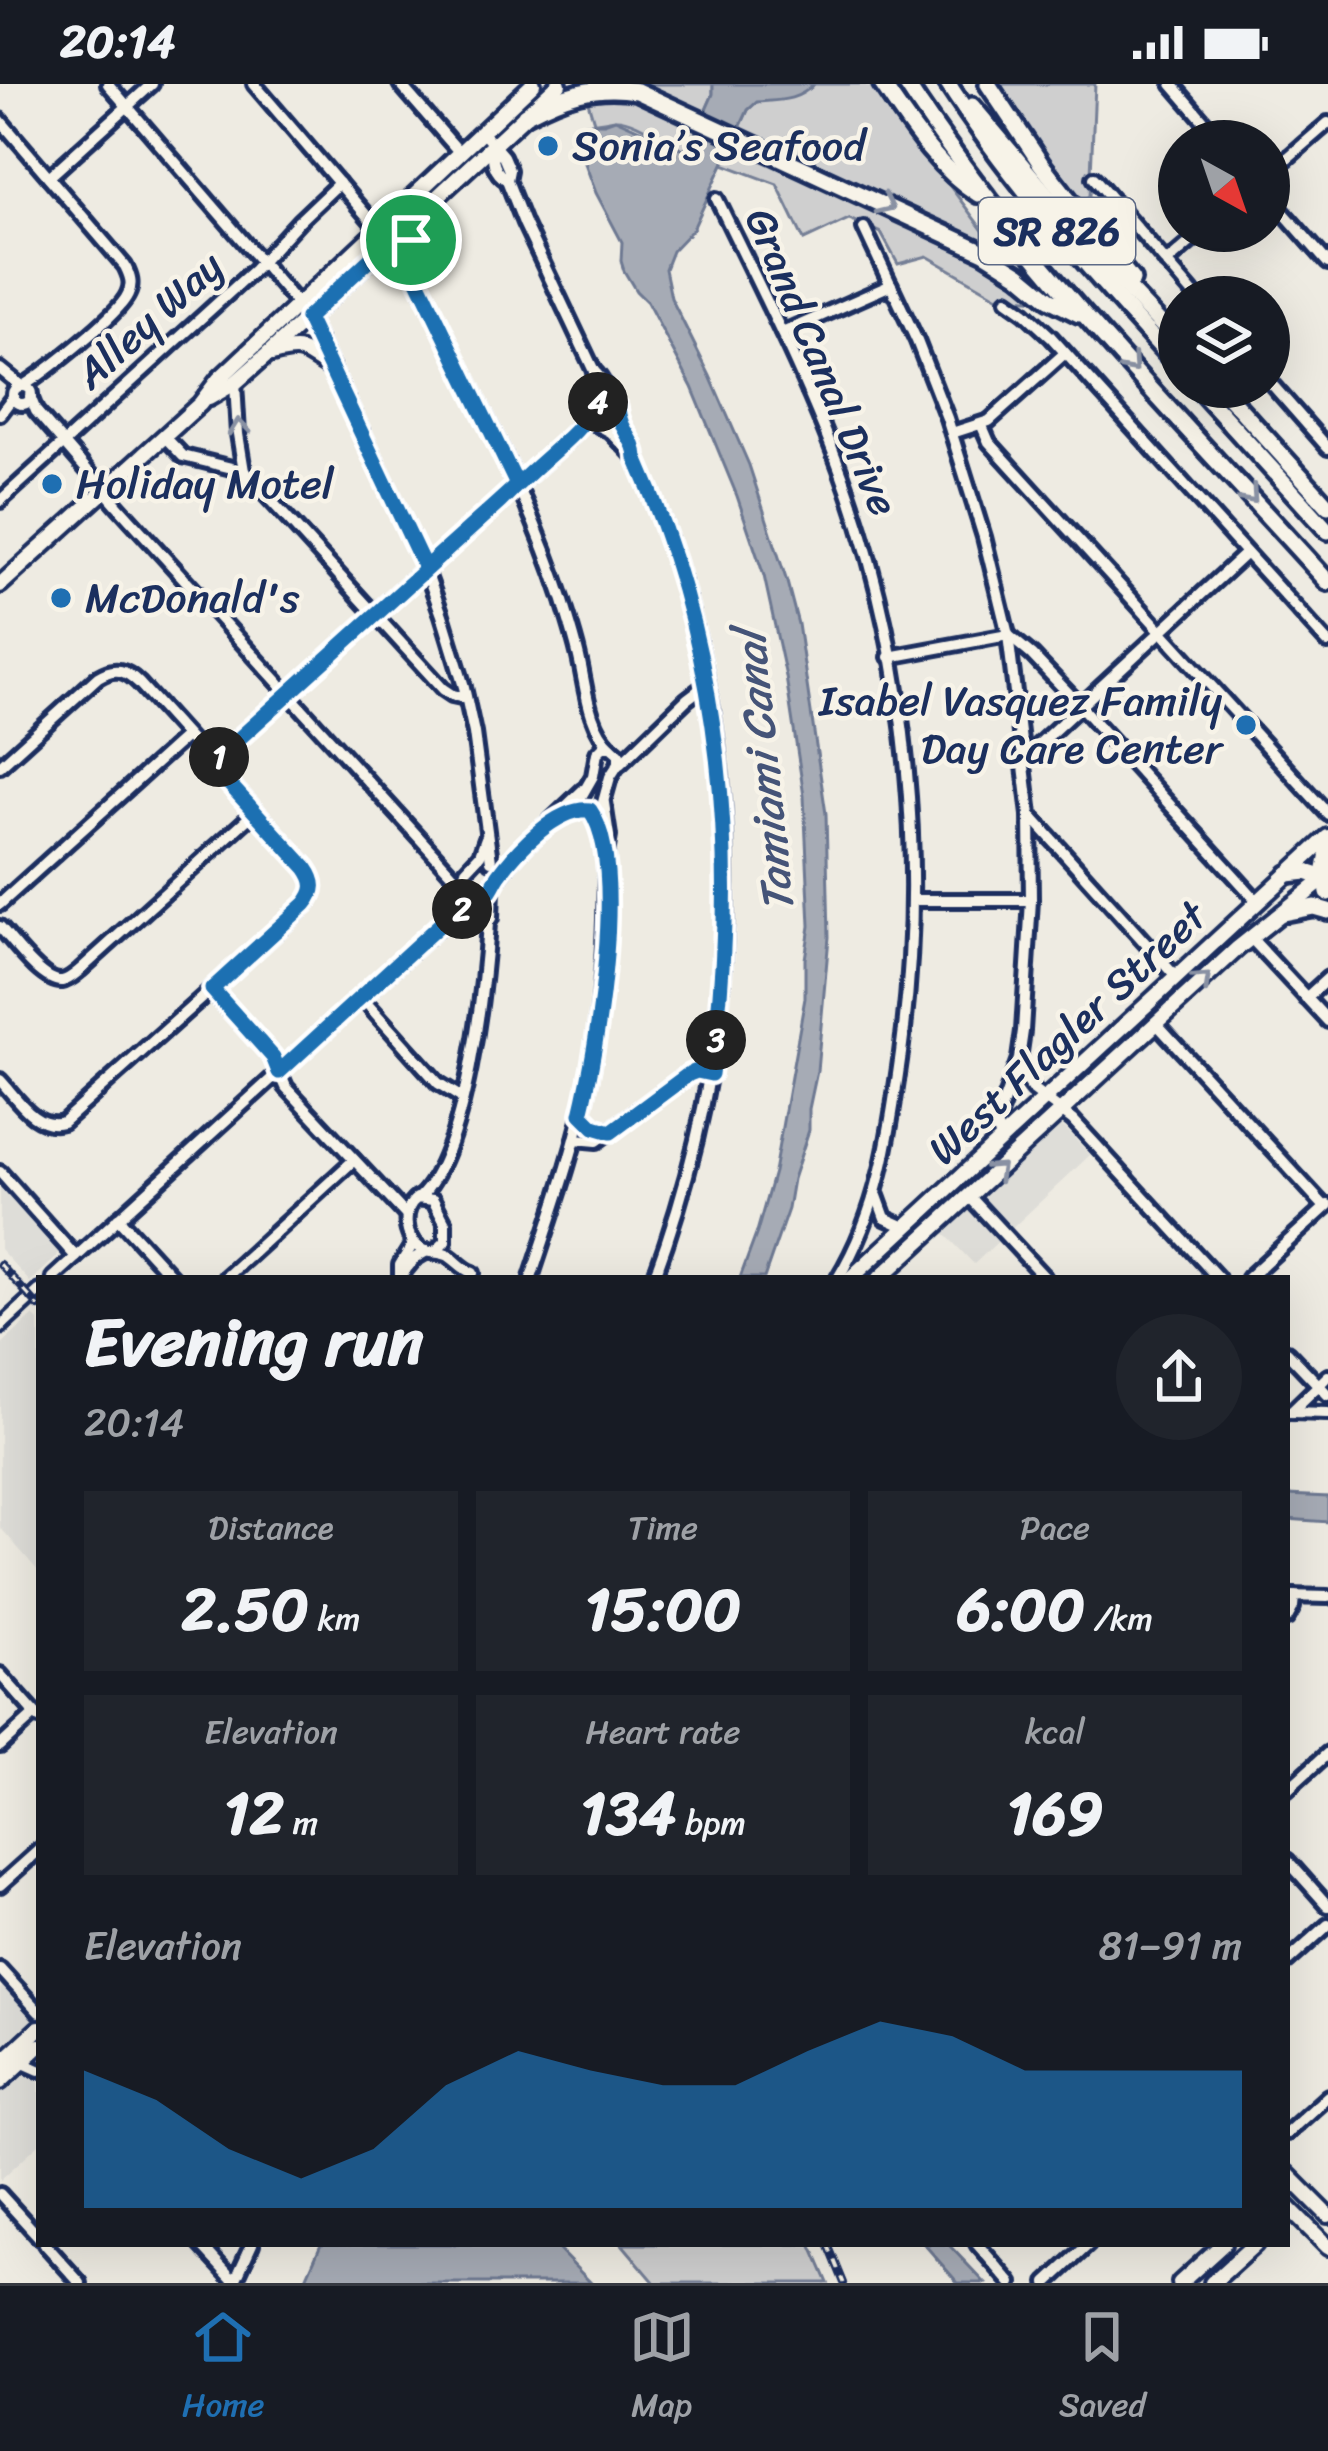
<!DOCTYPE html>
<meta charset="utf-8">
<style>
:root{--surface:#171b24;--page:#20242c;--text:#f1f3f6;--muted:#9ea1a6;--line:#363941;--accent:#1f6fb2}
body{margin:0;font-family:Sriracha,sans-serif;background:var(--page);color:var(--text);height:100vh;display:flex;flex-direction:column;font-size:45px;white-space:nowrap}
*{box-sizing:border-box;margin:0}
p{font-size:39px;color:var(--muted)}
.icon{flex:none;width:66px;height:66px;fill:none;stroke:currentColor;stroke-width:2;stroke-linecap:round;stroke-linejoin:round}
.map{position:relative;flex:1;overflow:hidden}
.panel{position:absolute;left:36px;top:1191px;width:1254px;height:972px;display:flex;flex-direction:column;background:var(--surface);border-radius:0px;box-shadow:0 12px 48px #0002}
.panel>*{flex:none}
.needle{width:78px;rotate:140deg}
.fabs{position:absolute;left:1158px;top:36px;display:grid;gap:24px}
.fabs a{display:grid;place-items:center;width:132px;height:132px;border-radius:50%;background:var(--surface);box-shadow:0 12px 48px #0002;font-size:60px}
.pin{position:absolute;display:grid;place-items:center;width:102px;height:102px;color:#fff;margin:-51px;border:6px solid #fff;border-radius:50%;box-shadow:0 3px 12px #0007}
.km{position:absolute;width:60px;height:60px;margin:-30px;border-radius:50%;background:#222;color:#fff;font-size:33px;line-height:60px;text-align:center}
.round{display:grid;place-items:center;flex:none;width:126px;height:126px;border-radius:63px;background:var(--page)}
.summary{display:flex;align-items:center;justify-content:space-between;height:204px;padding:0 48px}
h1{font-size:66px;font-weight:700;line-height:90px}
.metrics{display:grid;grid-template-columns:repeat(3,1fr);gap:18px;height:204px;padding:12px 48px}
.metrics div{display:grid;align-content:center;border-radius:0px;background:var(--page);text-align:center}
.metrics b{font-size:60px;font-weight:700}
.metrics small{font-size:33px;font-weight:400}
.metrics p{font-size:33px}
.chart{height:336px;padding:24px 48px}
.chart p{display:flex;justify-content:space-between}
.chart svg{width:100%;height:216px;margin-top:12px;fill:var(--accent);opacity:.7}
.status{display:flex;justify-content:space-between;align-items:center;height:84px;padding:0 60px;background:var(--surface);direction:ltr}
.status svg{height:33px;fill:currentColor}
.tab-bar{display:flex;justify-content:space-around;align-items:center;height:168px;border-top:3px solid var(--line);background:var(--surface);font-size:33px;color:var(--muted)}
.tab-bar a{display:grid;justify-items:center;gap:6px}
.tab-bar .active{color:var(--accent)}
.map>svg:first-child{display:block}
</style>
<div class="status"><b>20:14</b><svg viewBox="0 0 49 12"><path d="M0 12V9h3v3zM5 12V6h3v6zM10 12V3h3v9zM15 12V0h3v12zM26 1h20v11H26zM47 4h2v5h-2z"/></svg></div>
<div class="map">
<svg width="1328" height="2199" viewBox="0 0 1328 2199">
<rect width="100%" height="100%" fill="#eeebe2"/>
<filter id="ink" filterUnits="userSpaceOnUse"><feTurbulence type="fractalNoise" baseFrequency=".00833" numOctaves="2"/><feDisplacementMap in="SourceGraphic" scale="24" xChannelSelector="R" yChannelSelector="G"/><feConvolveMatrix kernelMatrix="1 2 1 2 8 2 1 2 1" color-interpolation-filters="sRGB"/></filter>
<g filter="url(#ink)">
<g fill="#deddd8">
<polygon points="1060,1042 1065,1044 1090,1071 974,1180 942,1147 1048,1049"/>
<polygon points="0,1103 58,1168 57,1173 30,1198 0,1165"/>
<polygon points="33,1232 39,1238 39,1488 0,1443 0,1262"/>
<polygon points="6,1899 36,1938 9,1966 39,1999 39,2060 0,2096 0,1905"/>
</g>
<g fill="#cfcfcf" stroke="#757f96" stroke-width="3">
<polygon points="627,0 713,0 713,10 704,30 652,7"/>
<polygon points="814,0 874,0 990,156 1005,170 1003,174 739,46 748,26 756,18 810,5"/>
<polygon points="999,0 1095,0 1090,112 1083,118 1044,68"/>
<path d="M 586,11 L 640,14 L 699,41 L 691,60 L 683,65 C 665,58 634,34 615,35 C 608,36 601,38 594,38 Z"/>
<polygon points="733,57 983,173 1040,216 998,213 927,172 898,180 881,149 849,135 804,156 777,100 723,80"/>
<polygon points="622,2160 811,2160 828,2199 655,2199"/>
</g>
<g fill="#a6abb5" stroke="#6e7992" stroke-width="3">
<path d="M 713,0 L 814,0 C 797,18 779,16 757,18 L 748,26 L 693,145 L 672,167 L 665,185 L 671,214 L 710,292 L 749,381 L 787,498 L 798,540 L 826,730 L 829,853 L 817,987 L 809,1025 L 809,1046 L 793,1095 L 788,1125 L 764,1194 L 740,1194 L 757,1148 L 774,1088 L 805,914 L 805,875 L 810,842 L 804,712 L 786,593 L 764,492 L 737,412 L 692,303 L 647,218 L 636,207 L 624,187 L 621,177 L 622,158 L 596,109 L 585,79 L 579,50 L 585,39 L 604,39 L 615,35 L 683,65 L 691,60 L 713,10 Z"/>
<polygon points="1287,1411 1328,1413 1328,1438 1287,1435"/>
<polygon points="321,2160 553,2160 591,2199 304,2199"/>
<polygon points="924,2160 948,2160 985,2199 958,2199"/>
</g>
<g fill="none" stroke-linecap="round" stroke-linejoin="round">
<defs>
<g id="minor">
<polyline points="108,0 294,216 317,253 425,484 442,531 464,603 474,649 491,777"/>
<polyline points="254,0 379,146"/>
<polyline points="400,0 460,69"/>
<polyline points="1172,0 1221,57"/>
<path d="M 0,36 L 125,182 C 130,192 133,200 128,210 C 119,231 44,289 23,302"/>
<path d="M 482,48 L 503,72 L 509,86 L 507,96 L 524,139 L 594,287 C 605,296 608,313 618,324 L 617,337 L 605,344"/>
<path d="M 493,61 C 492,76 493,88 507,96"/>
<polyline points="1269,90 1328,39"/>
<polyline points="49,93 152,0"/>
<polyline points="1094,94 1196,213"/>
<polyline points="1269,112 1328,179"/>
<path d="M 717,115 C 763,210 812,305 847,405 C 909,583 926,782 901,969 C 890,1048 880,1125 838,1194"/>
<path d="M 409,139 L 417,176 L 415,190 C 466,298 526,403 563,517 C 568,534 574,552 578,569 C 586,600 587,641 611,663"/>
<polyline points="864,144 917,257 947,334 984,453 1008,551 1030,731 1031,816 1023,947 1019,975 996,1039 1000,1057"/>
<polyline points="371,174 393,177 415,190"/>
<polyline points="1166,179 1203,147"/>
<polyline points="1007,216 1024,228 1051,253 1328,559"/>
<polyline points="782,249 891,201"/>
<polyline points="0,285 21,302"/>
<polyline points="1269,297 1328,364"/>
<polyline points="235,299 238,350 244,387"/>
<circle cx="22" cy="311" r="9"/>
<polyline points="30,312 36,327 118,422 461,800"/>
<polyline points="0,330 13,313"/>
<polyline points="591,330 594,339 611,348 634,372"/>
<path d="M 618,333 C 621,349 636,358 636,374 C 753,636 753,927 654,1194"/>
<polyline points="982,342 989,358 1328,730"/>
<polyline points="952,349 989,337 1065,269"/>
<polyline points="164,352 183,372 244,387 443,605 452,611 466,614"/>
<polyline points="0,417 254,186 299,137 339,99"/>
<polyline points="889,573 1008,551 1032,571 1072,613 1258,818"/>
<polyline points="1024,674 1246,469"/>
<path d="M 211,680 L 568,355 C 592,324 599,330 594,287"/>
<polyline points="620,680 687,615 707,600"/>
<path d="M 0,682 L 98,593 C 115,582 126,586 139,599 L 306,784 C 318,800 314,811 301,825 L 63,1038 C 35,1046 17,1014 0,996"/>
<polyline points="590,726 596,726 602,722 610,693 619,679 619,670 611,663 603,663 597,669 593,692 581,713 581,719 596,734 602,749"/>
<polyline points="1030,731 1176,893"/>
<polyline points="495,798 518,768 583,706"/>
<polyline points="912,816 1031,816"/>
<polyline points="0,820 186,652"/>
<polyline points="450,830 458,816 466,786 480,771 486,754"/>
<path d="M 0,843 C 13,857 43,899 62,897 C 69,896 75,890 80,886 L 255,728"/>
<polyline points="1250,853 1328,937"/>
<polyline points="211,905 273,973 286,1003 406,1131"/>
<polyline points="361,913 438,999 462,1014"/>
<polyline points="1306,914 1328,894"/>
<polyline points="1156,939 1325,1123"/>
<polyline points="1020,978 1024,994 1033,1006 1073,1036 1218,1194"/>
<polyline points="581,1031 594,1043 611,1048"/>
<polyline points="575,1055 597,1057 689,990 697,987 711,990"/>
<polyline points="0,1088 76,1173"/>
<polyline points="877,1112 885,1134 905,1143"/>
<polyline points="969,1112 1045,1194"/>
<path d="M 420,1113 C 466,1069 484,904 488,839 L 491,834 L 492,805"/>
<polyline points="118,1134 173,1194"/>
<path d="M 436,1167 L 445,1158 L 445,1139 L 433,1116 L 417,1114 C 402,1125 403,1153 421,1165 C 429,1170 440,1167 449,1172 C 458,1178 462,1185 473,1189"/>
<polyline points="401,1191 415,1174 427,1167"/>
<polyline points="53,1194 449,833 472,817"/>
<polyline points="225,1194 354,1076"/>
<polyline points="400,1194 400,1181 411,1163 412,1155"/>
<path d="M 531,1194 C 552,1130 575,1066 588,1000 C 603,924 606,847 606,770 L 609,752 L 604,719"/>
<polyline points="1248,1194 1328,1121"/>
<polyline points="0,1243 39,1207"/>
<polyline points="1287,1268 1328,1311"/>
<polyline points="1290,1328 1328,1329"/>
<polyline points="1291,1328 1328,1292"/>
<polyline points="1287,1512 1328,1513"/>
<polyline points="1287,1534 1293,1523 1294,1512"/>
<polyline points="0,1590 39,1634"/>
<polyline points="0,1662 35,1630"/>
<polyline points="1287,1706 1328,1669"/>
<polyline points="1287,1776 1328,1822"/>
<polyline points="0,1801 39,1766"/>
<polyline points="1287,1878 1328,1841"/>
<polyline points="0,1885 39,1928"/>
<polyline points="21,1978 39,1986"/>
<polyline points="1287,2049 1328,2012"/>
<polyline points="0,2110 39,2153"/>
<polyline points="45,2160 80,2199"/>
<polyline points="200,2160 235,2198"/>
<polyline points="977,2160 1011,2199"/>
<polyline points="234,2199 252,2160"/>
<polyline points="1047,2199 1089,2160"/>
</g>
<g id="major">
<path d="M 272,270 C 306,261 302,268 331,284"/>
<polyline points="209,314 235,299 267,271 559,0"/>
<polyline points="0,501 200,320 219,295 533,0"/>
<polyline points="851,1194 1328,753"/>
<polyline points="880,1194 1238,864 1328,792"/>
<polyline points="0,1980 39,1944"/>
<polyline points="0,1998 39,1962"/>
<polyline points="1287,2090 1328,2131"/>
<polyline points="1287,2122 1328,2163"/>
<polyline points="1180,2199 1223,2160"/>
<polyline points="1212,2199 1255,2160"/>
</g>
<g id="highway">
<path d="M 882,0 C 909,39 937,84 978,110"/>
<path d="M 906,0 C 1025,182 1183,337 1328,498"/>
<path d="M 948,0 C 1015,103 1096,192 1179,283"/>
<polyline points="988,0 1041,80 1132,196"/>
<polyline points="972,22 1111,187 1179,259"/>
<path d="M 525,31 C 562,11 594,0 637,7 L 984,168 L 1019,190 L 1049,215 L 1079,230"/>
<polyline points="1197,303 1328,447"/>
<polyline points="1220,303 1328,422"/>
<polyline points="1328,768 1325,785 1328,809"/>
<polyline points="1288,790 1306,788 1328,795"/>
<polyline points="1283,829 1314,823 1328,827"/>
</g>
</defs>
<use href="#minor" stroke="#1b2f5e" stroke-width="20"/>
<use href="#major" stroke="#1b2f5e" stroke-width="22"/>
<use href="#highway" stroke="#1b2f5e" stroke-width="24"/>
<use href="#minor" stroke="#f7f3e8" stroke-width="10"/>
<use href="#major" stroke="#f7f3e8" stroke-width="14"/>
<use href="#highway" stroke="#f7f3e8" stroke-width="15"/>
<defs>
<g id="rail">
<polyline points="0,1180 39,1223"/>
<polyline points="828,2160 844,2199"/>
</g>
</defs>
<use href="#rail" stroke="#1b2f5e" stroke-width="8"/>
<use href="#rail" stroke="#f7f3e8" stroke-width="3" stroke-dasharray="9" stroke-linecap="butt"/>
</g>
<defs><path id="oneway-chevron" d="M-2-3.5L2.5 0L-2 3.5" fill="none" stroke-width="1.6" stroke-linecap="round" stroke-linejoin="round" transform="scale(3)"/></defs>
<g stroke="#8991a3">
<use href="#oneway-chevron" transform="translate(886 121) rotate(25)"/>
<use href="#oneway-chevron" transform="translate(1131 281) rotate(48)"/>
<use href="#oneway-chevron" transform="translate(239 343) rotate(-96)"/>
<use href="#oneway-chevron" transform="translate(1250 412) rotate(48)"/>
<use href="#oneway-chevron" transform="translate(1203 896) rotate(-43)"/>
<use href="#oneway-chevron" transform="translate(997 1086) rotate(-43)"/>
</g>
</g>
<g fill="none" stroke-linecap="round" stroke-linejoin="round" filter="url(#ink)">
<defs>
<path id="route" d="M 411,156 L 417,176 L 417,194 L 517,401 L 500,418 L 211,680 L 306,784 C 316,798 316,807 305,820 L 212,905 L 273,973 L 279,988 L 448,833 C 454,831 487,811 489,808 C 493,803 495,797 499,791 C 517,766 557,723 590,726 C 628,780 597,965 581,1030 L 594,1043 L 611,1048 L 689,990 L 697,987 L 711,990 C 741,780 723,569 636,374 C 636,355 620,348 618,324 L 607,316 L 596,320 C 581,347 553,367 531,388 C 496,421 460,452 425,484 L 307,234 L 409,139 L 411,156"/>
</defs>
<use href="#route" stroke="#fff" stroke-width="24"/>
<use href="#route" stroke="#1f6fb2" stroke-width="15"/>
</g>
<g fill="#1f6fb2" stroke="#f7f3e8" stroke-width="4.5">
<circle cx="548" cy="62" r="12"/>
<circle cx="52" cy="400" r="12"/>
<circle cx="61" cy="514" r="12"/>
<circle cx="1246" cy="641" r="12"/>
</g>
<g text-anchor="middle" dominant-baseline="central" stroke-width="9" stroke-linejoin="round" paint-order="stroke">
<rect fill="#f7f3e8" stroke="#5d6a87" stroke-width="3" x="979" y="114" width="156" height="66" rx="9"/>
<g font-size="39" font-weight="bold" fill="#1b2f5e">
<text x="1057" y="147">SR 826</text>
</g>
<g font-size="42" fill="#1b2f5e" stroke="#f7f3e8" text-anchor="start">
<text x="572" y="62">Sonia’s Seafood</text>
<text x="76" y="400">Holiday Motel</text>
<text x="85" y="514">McDonald's</text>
<text x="1222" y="617" text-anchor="end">Isabel Vasquez Family<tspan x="1222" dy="48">Day Care Center</tspan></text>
</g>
<g font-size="42" fill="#1b2f5e" stroke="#f7f3e8">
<text transform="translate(149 236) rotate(-42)">Alley Way</text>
<text transform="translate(822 278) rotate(67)">Grand Canal Drive</text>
<text transform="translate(1067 949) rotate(-43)">West Flagler Street</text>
</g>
<g font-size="45" font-style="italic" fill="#455478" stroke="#f7f3e8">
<text transform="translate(764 688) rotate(-96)">Tamiami Canal</text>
</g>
</g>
</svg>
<div class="fabs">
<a><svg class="needle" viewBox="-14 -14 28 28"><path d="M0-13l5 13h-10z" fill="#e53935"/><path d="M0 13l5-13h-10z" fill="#9ea1a6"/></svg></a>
<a><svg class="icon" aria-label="layers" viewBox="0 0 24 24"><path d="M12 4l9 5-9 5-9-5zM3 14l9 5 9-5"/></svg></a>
</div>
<div class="pin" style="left:411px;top:156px;background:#1e9e55"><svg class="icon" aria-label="arrive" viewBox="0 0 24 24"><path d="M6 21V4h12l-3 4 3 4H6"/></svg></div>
<b class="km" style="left:219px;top:673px">1</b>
<b class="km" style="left:462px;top:825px">2</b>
<b class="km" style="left:716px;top:956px">3</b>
<b class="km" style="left:598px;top:318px">4</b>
<section class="panel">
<div class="summary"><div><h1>Evening run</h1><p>20:14</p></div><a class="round"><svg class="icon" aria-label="share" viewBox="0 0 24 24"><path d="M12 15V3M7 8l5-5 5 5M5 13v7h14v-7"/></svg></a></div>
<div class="metrics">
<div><p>Distance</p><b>2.50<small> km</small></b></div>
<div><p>Time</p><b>15:00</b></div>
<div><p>Pace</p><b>6:00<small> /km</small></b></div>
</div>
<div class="metrics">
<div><p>Elevation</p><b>12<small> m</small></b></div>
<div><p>Heart rate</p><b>134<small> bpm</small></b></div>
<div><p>kcal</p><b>169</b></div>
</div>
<div class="chart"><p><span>Elevation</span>81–91 m</p>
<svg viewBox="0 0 160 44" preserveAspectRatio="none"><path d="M0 44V16L10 22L20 32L30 38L40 32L50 19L60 12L70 16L80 19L90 19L100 12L110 6L120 9L130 16L140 16L150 16L160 16V44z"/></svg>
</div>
</section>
</div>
<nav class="tab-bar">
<a class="active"><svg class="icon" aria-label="home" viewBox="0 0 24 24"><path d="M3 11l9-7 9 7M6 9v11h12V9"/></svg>Home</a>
<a><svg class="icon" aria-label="map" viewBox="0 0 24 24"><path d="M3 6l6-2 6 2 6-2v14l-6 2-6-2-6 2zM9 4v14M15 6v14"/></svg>Map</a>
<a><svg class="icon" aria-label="saved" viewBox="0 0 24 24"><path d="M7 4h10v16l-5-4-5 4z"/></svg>Saved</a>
</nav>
